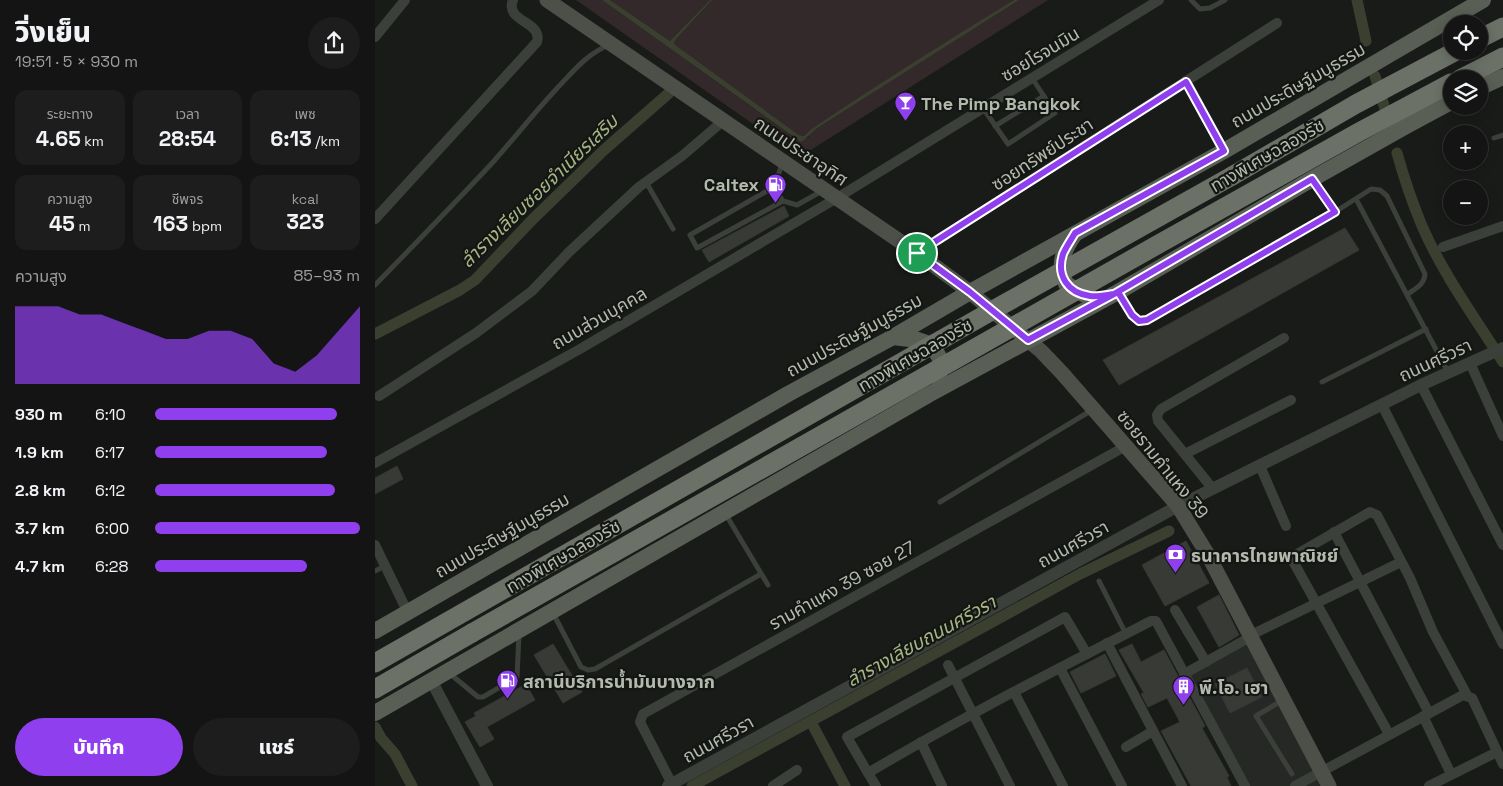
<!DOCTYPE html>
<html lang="th">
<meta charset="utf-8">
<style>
:root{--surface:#131413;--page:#1c1d1c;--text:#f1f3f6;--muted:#9d9ea0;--line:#323333;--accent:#8f3fed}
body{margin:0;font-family:"Space Grotesk","Noto Sans Thai",sans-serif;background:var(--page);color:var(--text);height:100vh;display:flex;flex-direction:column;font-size:19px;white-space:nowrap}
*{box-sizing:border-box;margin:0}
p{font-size:16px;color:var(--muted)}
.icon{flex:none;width:28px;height:28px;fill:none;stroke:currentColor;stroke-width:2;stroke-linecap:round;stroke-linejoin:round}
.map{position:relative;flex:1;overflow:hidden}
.sheet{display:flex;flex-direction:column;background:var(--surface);width:375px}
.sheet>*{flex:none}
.buttons{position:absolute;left:1068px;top:15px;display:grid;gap:10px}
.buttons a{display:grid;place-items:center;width:45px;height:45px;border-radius:50%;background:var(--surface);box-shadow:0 2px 12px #0003,0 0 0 1px var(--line);font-size:25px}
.pin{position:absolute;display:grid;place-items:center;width:42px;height:42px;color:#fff;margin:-21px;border:2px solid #fff;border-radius:50%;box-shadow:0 1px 5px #0007}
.round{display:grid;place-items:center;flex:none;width:52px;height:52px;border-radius:26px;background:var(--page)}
.head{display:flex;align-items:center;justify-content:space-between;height:85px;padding:0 15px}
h1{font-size:28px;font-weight:800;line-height:38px}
.metrics{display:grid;grid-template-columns:repeat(3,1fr);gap:8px;height:85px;padding:5px 15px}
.metrics div{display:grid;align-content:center;border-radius:12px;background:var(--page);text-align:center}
.metrics b{font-size:21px;font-weight:800}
.metrics small{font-size:14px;font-weight:400}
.metrics p{font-size:14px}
.chart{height:140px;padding:10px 15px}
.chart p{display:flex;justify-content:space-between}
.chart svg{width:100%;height:90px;margin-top:5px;fill:var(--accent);opacity:.7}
.primary-button{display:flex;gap:10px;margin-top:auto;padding:10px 15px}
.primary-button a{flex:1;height:58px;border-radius:30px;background:var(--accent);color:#fff;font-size:20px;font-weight:800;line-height:58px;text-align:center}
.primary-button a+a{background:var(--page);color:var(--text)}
ul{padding:0 15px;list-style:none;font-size:16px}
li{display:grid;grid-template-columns:80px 60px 1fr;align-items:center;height:38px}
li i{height:12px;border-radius:6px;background:var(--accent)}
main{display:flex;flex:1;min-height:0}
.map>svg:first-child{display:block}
</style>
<main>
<section class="sheet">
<div class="head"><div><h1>วิ่งเย็น</h1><p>19:51 · 5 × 930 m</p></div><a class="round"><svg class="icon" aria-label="share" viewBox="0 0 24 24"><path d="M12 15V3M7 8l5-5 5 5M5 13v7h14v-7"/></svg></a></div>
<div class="metrics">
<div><p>ระยะทาง</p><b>4.65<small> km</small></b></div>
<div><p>เวลา</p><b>28:54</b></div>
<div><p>เพซ</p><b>6:13<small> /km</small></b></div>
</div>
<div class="metrics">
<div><p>ความสูง</p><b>45<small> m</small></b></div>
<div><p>ชีพจร</p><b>163<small> bpm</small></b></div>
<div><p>kcal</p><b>323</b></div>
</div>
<div class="chart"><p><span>ความสูง</span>85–93 m</p>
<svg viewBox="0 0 160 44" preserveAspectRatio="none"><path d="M0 44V6L10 6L20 6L30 10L40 10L50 14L60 18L70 22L80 22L90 18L100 18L110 22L120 34L130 38L140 30L150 18L160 6V44z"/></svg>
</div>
<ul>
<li><b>930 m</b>6:10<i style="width:89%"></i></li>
<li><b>1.9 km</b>6:17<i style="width:84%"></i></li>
<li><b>2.8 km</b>6:12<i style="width:88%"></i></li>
<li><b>3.7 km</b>6:00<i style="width:100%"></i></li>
<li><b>4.7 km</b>6:28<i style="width:74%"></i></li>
</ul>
<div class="primary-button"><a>บันทึก</a><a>แชร์</a></div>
</section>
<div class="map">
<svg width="1128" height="786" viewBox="0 0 1128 786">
<rect width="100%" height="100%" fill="#191b19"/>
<polygon fill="#262825" points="877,636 954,786 870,786 809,674"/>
<g fill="#33292a">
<polygon points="201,0 227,0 420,138 433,138 436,132 444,127 644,0 673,0 431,153 422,155"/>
<polygon points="235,0 335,0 295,41"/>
<polygon points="337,0 639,0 435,130 429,136 424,135 299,45 299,42 302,38"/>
</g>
<path fill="#3b3f2f" d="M 227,0 L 235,0 L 295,41 L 335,0 L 337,0 L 302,38 L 299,42 L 300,45 L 424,135 L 429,136 L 435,130 C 502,85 570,42 639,0 L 644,0 L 444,127 C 437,131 433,138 426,142 Z"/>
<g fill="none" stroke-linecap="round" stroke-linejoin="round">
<g stroke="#3b3f2f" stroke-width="11">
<polyline points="982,0 991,41"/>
<polyline points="1000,76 1014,122"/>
<path d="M 1022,153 C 1029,178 1037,202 1047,226 C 1068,274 1100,318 1128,362"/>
<polyline points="0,334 85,290 100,280 158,219 229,150 294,93"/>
<polyline points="436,722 470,786"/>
<polyline points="0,727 6,738 20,754 37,786"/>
<polyline points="317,786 705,574 794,531"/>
</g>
</g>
<g fill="#383a36" stroke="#343733">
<polygon points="409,206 414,216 334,262 327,250"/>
<polygon points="970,228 984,250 744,385 728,360"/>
<polygon points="22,466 28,479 0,494 0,478"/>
<polygon points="811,541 834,583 790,606 767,565"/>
<polygon points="844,595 864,635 844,647 822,607"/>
<polygon points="178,644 207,692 188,703 159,655"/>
<polygon points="757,644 766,662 789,650 830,726 827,728 854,776 852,777 856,786 816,786 786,731 805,722 792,698 773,707 766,694 769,693 744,650"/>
<polygon points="730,654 741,676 706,693 695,672"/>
<polygon points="872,668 887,697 855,713 840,684"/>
<polygon points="151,684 160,700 112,727 119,739 105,747 90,722 101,716 99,713"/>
</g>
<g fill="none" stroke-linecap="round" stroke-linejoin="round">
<g stroke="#3c403a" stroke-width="5">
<polyline points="816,0 825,9 835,8 850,0"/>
<polyline points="608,108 633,144 680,113 657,78"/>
<polyline points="620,126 669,96"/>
<polyline points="1119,138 1128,135"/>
<polyline points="407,164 399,187 315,235 322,248 408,201"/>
<polyline points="271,182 298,229"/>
<polyline points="939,182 960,212"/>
<polyline points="399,187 408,201 422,205 447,191"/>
<polyline points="981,199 1073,372"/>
<path d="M 0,285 C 40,244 80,203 119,161 C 142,135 163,108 187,83 C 201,68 214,53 234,45"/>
<path d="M 745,294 L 757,315 L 764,321 L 772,320 L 960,212 L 996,189 L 1005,190 L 1012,196 L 1050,274 C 1049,285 1041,288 1033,294"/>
<polyline points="947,382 1051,329"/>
<polyline points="565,502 717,410"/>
<polyline points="350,513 393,585"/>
<polyline points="0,571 10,566"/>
<polyline points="724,581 751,634"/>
<polyline points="178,613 206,667 213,670 220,669 386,574"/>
<polyline points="74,673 103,697 108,697 142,677 144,634"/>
<polyline points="908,700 881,716 917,774"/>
</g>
<g stroke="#3c403a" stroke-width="10">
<polyline points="0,37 30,0"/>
<polyline points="811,81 849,151"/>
<path d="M 0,219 L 162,42 C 168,21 129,22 138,0"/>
<polyline points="1068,247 1128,226"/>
<polyline points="542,253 902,23"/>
<polyline points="1095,363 1128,436"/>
<polyline points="1046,385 1128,545"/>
<polyline points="4,396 101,333 157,291 194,252 264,187 307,156 348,121"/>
<polyline points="1007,405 1128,644"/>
<polyline points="810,454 916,400"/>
<polyline points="0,463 205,349 462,198 784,0"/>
<polyline points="885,466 911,526"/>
<polyline points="838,489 783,421 782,415 786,409 909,338"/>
<polyline points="959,532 1054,713"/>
<polyline points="0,545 33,613"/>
<polyline points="800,610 831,662"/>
<polyline points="876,635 1026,562"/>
<polyline points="732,643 807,786"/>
<polyline points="573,665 635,786"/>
<polyline points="685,668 747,786"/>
<polyline points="809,674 877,636"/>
<polyline points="639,692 688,786"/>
<polyline points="1048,716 1076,774"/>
<polyline points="1014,734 919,563 922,554 995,512 1002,515 1035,578 1058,632 1092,695"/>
<polyline points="546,742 567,786"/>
<polyline points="751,747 778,731"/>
<polyline points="493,773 472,737 690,617 712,654"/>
<polyline points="297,784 265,722 268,714 751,446"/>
<polyline points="398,786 422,770"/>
<path d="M 501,786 L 493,773 C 585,718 681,670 776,621 L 781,621 L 870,786"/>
<polyline points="920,786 1088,695 1097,698 1128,764"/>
<polyline points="1054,786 1122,752"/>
</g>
<g stroke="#3c403a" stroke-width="12">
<polyline points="56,680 112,786"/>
<polyline points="293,786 803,506 1046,385 1128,348"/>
</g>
<polyline stroke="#4c5048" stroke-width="15" points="172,0 542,253 595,292 666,351 687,373 803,506 833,555 954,786"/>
<g stroke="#5a5f56" stroke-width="16">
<polyline points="1104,88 1128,77"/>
<path d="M 699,235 C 687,253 683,263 691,284 L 710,295"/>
<polyline points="518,337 543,340 557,345 567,362 563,378"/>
<polyline points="0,631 413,394 518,337 595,292 849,151 1108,0"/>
<polyline points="0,713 553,395 743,292 937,179 1033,125 1076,102"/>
</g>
<g stroke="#6b7166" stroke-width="19">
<polyline points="1104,39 1128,27"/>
<polyline points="1085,79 1128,57"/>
<polyline points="857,176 981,104 1081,51"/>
<polyline points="0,689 97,633"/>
</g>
<g stroke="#6b7166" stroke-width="19">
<polyline points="97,633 782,245 984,132 1076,83"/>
<polyline points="0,663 627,305 857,176"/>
</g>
</g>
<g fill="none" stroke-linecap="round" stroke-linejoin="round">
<defs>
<path id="route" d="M 542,253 L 595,292 L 653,340 L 739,294 L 743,292 L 757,315 L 764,321 L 772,320 L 960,212 L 937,179 L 739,294 C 731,295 723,297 715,296 C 693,293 681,276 688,254 C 691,247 696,240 700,233 L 849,151 L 811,82 L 542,253"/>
</defs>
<use href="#route" stroke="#fff" stroke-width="10"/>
<use href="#route" stroke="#8f3fed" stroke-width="6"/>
</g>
<defs>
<symbol id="bar-pin" viewBox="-11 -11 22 30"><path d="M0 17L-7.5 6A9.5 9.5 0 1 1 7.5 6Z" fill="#8f3fed" stroke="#141614"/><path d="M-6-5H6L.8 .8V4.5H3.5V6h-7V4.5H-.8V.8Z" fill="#fff"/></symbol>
<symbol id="fuel-pin" viewBox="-11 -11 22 30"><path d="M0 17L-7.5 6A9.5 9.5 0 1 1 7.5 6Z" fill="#8f3fed" stroke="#141614"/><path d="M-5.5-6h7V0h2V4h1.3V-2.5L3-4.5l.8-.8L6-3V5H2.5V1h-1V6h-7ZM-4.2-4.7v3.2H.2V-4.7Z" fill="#fff"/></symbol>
<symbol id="bank-pin" viewBox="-11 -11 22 30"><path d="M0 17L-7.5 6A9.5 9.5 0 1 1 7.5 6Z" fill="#8f3fed" stroke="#141614"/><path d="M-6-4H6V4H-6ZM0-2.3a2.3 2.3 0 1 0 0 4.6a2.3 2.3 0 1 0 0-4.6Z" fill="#fff"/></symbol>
<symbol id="building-pin" viewBox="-11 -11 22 30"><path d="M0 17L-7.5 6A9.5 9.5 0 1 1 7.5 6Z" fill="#8f3fed" stroke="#141614"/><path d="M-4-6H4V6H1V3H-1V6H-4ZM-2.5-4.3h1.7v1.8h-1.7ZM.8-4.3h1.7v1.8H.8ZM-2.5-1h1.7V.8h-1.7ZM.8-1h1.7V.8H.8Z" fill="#fff"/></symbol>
</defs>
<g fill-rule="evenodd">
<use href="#bar-pin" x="518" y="90" width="25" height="34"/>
<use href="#fuel-pin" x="388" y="172" width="25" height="34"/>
<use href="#bank-pin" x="788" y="542" width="25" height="34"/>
<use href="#fuel-pin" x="120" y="668" width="25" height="34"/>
<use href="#building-pin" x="796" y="674" width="25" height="34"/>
</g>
<g text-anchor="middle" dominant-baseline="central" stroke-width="4.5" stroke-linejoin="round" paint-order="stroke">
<g font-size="18" fill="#b3baac" stroke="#141614">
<text transform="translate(665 54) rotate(-31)">ซอยโรจนมิน</text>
<text transform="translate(923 85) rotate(-30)">ถนนประดิษฐ์มนูธรรม</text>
<text transform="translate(426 151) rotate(34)">ถนนประชาอุทิศ</text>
<text transform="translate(667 154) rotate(-33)">ซอยทรัพย์ประชา</text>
<text transform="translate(892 155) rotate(-30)">ทางพิเศษฉลองรัช</text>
<text transform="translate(224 318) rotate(-30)">ถนนส่วนบุคคล</text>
<text transform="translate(479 335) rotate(-29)">ถนนประดิษฐ์มนูธรรม</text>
<text transform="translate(540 355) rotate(-30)">ทางพิเศษฉลองรัช</text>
<text transform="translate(1060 360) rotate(-25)">ถนนศรีวรา</text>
<text transform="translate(788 464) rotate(51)">ซอยรามคำแหง 39</text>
<text transform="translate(127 535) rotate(-30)">ถนนประดิษฐ์มนูธรรม</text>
<text transform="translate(698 544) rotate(-29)">ถนนศรีวรา</text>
<text transform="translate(188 556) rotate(-30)">ทางพิเศษฉลองรัช</text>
<text transform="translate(467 585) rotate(-29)">รามคำแหง 39 ซอย 27</text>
<text transform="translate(343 739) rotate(-29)">ถนนศรีวรา</text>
</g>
<g font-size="18" font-weight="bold" fill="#b3baac" stroke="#141614" text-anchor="start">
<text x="546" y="103">The Pimp Bangkok</text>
<text x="384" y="184" text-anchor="end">Caltex</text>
<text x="816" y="555">ธนาคารไทยพาณิชย์</text>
<text x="148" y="681">สถานีบริการน้ำมันบางจาก</text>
<text x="824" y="687">พี.โอ. เฮา</text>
</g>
<g font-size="19" font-style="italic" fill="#a7b484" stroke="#141614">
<text transform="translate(164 191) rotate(-44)">ลำรางเลียบซอยจำเนียรเสริม</text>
<text transform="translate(546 641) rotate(-29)">ลำรางเลียบถนนศรีวรา</text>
</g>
</g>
</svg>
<div class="buttons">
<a><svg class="icon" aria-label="locate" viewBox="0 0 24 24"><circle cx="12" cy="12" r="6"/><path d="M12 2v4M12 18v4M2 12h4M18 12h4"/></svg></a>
<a><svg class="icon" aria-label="layers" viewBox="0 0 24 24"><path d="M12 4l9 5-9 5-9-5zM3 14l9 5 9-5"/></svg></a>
<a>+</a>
<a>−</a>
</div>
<div class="pin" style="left:542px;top:253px;background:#1e9e55"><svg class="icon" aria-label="arrive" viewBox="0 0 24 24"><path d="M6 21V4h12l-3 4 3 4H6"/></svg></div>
</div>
</main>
